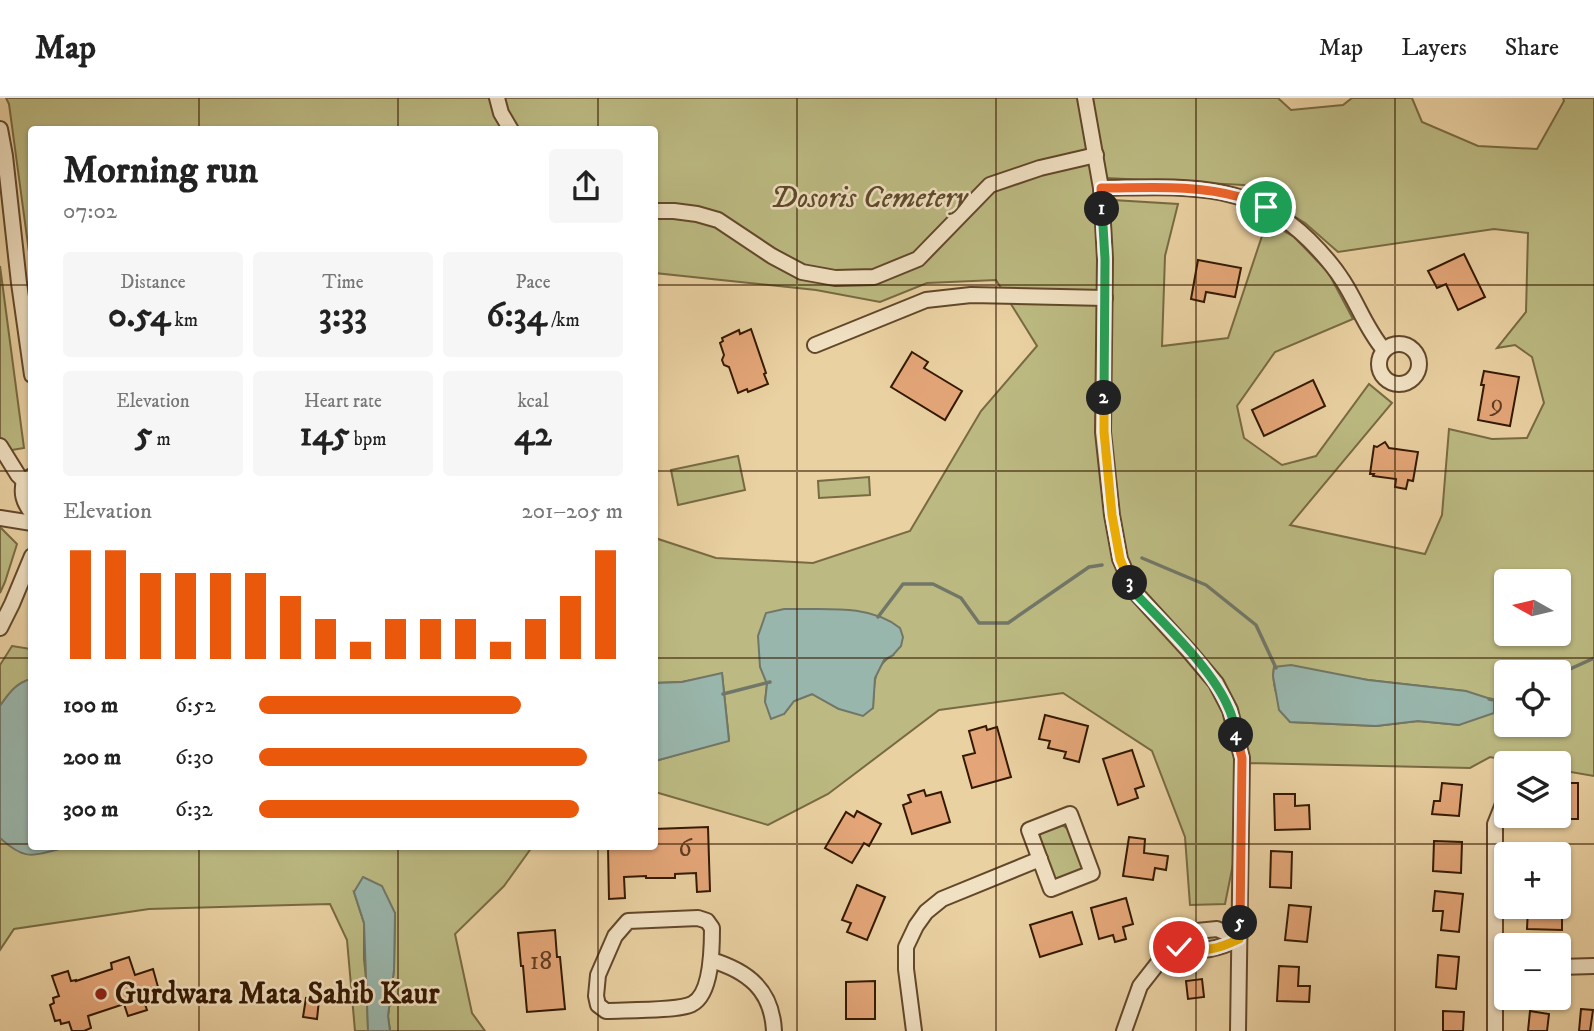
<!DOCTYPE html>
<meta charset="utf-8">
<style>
:root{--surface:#fff;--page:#f6f6f6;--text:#222;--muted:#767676;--line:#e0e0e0;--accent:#ea580c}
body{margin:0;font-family:"IM FELL DW Pica",serif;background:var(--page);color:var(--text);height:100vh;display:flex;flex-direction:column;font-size:26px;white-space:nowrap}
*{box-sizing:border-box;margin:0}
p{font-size:23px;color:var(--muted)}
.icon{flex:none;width:38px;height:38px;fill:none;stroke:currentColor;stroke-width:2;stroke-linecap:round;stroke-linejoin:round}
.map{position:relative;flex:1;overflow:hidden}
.sheet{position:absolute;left:28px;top:28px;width:630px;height:724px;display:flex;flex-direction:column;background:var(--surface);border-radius:7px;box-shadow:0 2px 5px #0004}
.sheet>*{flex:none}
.needle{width:46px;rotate:278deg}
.controls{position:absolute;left:1494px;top:471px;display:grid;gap:14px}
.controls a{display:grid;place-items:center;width:77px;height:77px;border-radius:7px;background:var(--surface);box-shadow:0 2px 5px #0004;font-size:35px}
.pin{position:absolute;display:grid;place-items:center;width:60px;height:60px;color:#fff;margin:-30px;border:4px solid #fff;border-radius:50%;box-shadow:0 2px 7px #0007}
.km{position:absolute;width:35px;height:35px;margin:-18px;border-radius:50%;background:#222;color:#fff;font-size:19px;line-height:35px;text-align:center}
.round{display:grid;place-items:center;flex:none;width:74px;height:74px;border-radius:7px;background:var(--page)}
.overview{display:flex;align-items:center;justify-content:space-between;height:119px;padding:0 35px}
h1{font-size:38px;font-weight:700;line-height:52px}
.figures{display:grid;grid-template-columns:repeat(3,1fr);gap:10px;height:119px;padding:7px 35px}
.figures div{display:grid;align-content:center;border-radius:7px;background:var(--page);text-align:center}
.figures b{font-size:35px;font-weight:700}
.figures small{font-size:19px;font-weight:400}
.figures p{font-size:19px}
.chart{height:196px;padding:14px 35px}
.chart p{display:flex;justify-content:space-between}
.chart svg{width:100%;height:126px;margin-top:7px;stroke:var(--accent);stroke-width:6}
ul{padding:0 35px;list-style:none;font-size:23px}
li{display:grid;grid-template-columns:112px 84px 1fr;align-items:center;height:52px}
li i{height:18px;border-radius:9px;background:var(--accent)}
header{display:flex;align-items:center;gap:42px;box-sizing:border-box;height:98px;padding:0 35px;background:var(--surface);border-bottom:2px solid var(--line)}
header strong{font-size:33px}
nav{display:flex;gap:38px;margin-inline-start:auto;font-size:24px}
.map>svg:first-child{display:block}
</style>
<header>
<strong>Map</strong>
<nav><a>Map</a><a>Layers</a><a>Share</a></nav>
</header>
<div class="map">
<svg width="1594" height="933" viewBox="0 0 1594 933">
<rect width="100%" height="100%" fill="#ead1a2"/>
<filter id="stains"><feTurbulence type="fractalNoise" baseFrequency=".00286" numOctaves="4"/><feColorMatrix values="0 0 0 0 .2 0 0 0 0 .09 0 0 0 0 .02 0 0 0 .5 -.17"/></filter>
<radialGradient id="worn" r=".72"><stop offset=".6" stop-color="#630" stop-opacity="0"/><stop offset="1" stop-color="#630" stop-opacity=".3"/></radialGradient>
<g fill="#bcba82" stroke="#786a42" stroke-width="2" fill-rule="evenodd">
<path d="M 6,0 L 1278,0 L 1291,12 L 1343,7 L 1352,0 L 1412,0 L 1422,24 L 1478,48 L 1537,51 L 1564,3 L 1563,0 L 1594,0 L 1594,678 L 1559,672 L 1559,665 L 1521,665 L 1490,659 L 1470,670 L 1245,665 L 1234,761 L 1225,806 L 1190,807 L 1185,739 L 1152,653 L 1063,595 L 939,612 L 828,696 L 768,727 L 655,694 L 655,663 L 729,642 L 722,576 L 682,584 L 655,585 L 655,440 L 716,460 L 813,465 L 910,433 L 981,313 L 1037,248 L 996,182 L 927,185 L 880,204 L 816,192 L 655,175 L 654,32 L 32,32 L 31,169 L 9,6 ZM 1106,80 L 1244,87 L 1305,125 L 1338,154 L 1494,131 L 1528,135 L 1526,214 L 1497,250 L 1515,247 L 1532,259 L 1544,305 L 1527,340 L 1492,341 L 1449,331 L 1442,417 L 1425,456 L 1290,427 L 1392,305 L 1369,286 L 1316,358 L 1282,367 L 1244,340 L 1237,308 L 1275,254 L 1353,221 L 1328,174 L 1294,139 L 1267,123 L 1228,240 L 1162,248 L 1165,158 L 1178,106 L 1113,102 ZM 1507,483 L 1559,483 L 1559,536 L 1507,536 ZM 817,512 L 845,512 L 893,557 C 872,568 874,588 873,610 L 839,611 L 812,596 L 794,603 L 784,616 L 765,604 L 767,586 ZM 1274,569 L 1331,576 L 1368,582 L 1466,593 L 1459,627 L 1418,623 L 1376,628 L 1290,624 C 1280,606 1271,590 1274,569 ZM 1507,574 L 1559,574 L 1559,626 L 1507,626 Z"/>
<polygon points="0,168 24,350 0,354"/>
<polygon points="738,358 745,392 678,407 671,372"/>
<polygon points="869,379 870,397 819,400 818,383"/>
<polygon points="0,429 17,446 5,484 0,495"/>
<path d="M 12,548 L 31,551 L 31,581 C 16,585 9,595 0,608 L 0,567 Z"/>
<polygon points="1062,727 1068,731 1083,771 1083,773 1058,783 1054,780 1039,738 1043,733"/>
<polygon points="0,740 22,755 59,751 61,749 532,749 504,788 455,836 472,915 485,933 390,933 388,918 394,872 395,815 354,794 364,825 364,861 367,890 368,930 368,933 355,933 347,842 330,806 149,811 14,831 0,852"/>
</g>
<g fill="#99b6ac" stroke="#717768" stroke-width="2">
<path d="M 784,511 C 821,512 869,505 900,530 L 903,539 L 901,548 L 893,557 L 884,562 L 875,580 L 873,610 L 863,618 L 839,611 L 812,596 L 794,603 L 784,616 L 771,621 L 765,604 L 767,586 L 760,569 L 758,538 L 766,515 Z"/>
<polygon points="1291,567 1368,582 1466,593 1494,602 1494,615 1459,627 1418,623 1376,628 1290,624 1279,612 1273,578 1274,569"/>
<polygon points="722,575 729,643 655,663 655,585 682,584"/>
<path d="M 31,581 L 32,749 L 60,749 L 59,751 C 30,759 23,761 0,740 L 0,608 C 9,595 16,585 31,581 Z"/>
<polygon points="363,779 382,788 395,815 394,872 388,918 390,933 368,933 364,825 354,794"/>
</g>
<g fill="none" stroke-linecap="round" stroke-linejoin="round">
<g stroke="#717768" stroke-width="3.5">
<polyline points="1142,460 1206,487 1256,527 1276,570"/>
<polyline points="878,519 903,486 933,486 961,500 979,525 1008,525 1089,469 1102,467"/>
<polyline points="1559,576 1594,560"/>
<polyline points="723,596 770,584"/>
<polyline points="1489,601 1494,602 1507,596"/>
</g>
</g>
<g fill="#e4a678" stroke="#341902" stroke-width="2">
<polygon points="1464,156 1485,199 1458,212 1446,186 1437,190 1428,173"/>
<polygon points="1198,162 1241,170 1235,199 1206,194 1204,204 1191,201"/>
<polygon points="751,231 766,275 764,276 768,286 748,294 747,291 738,295 729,269 724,267 722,262 724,257 720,245 723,243 722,240 739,232 740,236"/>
<polygon points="912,254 928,264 924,270 962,293 945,322 891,289"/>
<polygon points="1484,273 1519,279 1510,328 1478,322 1484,287 1481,287"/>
<polygon points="1313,282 1325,308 1264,338 1252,312"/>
<polygon points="1385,344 1389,350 1418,354 1413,383 1408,382 1406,391 1395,389 1396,381 1373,378 1374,376 1370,376 1374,348 1377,349"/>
<polygon points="1045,617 1088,628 1079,664 1064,660 1066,654 1048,650 1050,643 1039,641"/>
<polygon points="986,628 987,632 997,629 1011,679 972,690 963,658 975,655 969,633"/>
<polygon points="1132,652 1144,688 1135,691 1138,700 1118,707 1103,661"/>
<polygon points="1442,685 1462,687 1459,718 1432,716 1434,703 1440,703"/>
<rect x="1559" y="685" width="19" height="36"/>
<polygon points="924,692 926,698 941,694 950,724 912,736 903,707 911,704 908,697"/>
<polygon points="1274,696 1295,696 1295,708 1309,707 1310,731 1275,732"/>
<polygon points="857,713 881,726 869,748 864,745 852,765 825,750 846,714 854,719"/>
<polygon points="708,729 710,793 697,794 696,775 675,776 675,780 646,780 646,778 624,779 625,800 609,801 608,749 654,749 654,731"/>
<polygon points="1129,739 1145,741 1144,755 1168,758 1166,772 1155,770 1153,782 1123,778"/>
<polygon points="1434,743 1462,744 1461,775 1433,773"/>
<polygon points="1271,753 1292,754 1291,790 1270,789"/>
<polygon points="857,787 885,799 867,842 847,834 851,825 842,822"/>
<polygon points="1435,793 1463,796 1459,834 1441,832 1443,813 1433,813"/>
<polygon points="1126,800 1133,826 1123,829 1126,841 1115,844 1113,837 1099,841 1091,810"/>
<polygon points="1289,807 1311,809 1307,844 1285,842"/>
<polygon points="1528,810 1562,811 1562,832 1527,831"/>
<polygon points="1072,814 1082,846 1040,859 1030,827"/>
<polygon points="555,832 557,859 560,859 565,911 527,914 523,868 521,868 518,835"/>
<polygon points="1438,857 1459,859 1456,891 1436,889"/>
<polygon points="129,859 135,877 153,871 158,889 141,894 147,912 128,918 124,906 88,918 91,930 84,933 72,933 69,924 61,926 60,922 55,923 50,907 54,905 53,900 59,898 52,878 68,873 71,883 76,882 76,883 112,871 111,865"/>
<polygon points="1279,868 1299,869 1298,888 1310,888 1309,904 1277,903"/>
<polygon points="1202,881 1204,899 1188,901 1186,883"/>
<polygon points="875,883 875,921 846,921 846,884"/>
<polygon points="306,900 319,902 317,921 303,919"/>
<polygon points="1581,911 1593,912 1590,933 1579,933"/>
<polygon points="1443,913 1464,914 1463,933 1443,933"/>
<polygon points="1530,913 1549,916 1547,933 1528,933"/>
</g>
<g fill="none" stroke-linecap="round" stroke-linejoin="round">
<defs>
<g id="minor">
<polyline points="497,0 501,15 511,32"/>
<polyline points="1085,0 1101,90 1105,161 1103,334 1112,417 1120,461 1134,493 1189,553 1216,585 1230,612 1242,660 1238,933"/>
<polyline points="0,31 5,58 19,185 32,277"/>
<path d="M 1101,90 C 1180,89 1248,81 1309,142 C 1321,154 1333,167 1343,183 C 1358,206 1366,231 1384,252"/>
<polyline points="654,113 674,113 697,116 718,122 772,158 802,174 835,180 874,179 918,161 990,87 1040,70 1096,57"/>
<circle cx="1399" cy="266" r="20"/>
<polyline points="815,247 926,202 971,197 1105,200"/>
<polyline points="0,348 18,377 24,383"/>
<path d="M 32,378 L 24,383 C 21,395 23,404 32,415"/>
<polyline points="0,420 32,425"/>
<polyline points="0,530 12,506 32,458"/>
<polygon points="1070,716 1092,775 1051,791 1029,732"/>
<path d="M 698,820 L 707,823 L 712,830 C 712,849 712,896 692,906 C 679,913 624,912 606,913 L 598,907 L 596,898 L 598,877 L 615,838 L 628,823 Z"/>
<path d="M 1179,849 C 1205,854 1216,852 1239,841"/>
<path d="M 711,862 C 748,873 772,892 774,933"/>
<polyline points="1559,869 1594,868"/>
<polyline points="914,933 906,871 906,849 916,828 926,814 942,801 1040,761"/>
<polyline points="1124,933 1140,888 1158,865 1197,833 1217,831 1239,841"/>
<polyline points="1495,933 1495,726 1507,696"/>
</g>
</defs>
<use href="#minor" stroke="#62472a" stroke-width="18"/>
<use href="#minor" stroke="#f1e1c3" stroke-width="14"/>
</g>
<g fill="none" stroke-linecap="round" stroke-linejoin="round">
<defs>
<path id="split-1" d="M 1102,111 L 1101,90 C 1147,90 1195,86 1240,99 C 1249,101 1257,106 1266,109"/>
<polyline id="split-2" points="1102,111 1105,161 1104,300"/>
<polyline id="split-3" points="1104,300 1104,334 1112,417 1120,461 1130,485"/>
<path id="split-4" d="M 1130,485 L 1134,494 C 1164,526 1213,571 1229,611 C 1233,619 1234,628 1236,637"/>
<polyline id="split-5" points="1236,637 1242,660 1240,825"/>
<path id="split-6" d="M 1179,849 C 1205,854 1216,852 1239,841 L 1240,825"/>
</defs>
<use href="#split-1" stroke="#fff" stroke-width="14"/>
<use href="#split-2" stroke="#fff" stroke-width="14"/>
<use href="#split-3" stroke="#fff" stroke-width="14"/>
<use href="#split-4" stroke="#fff" stroke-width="14"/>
<use href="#split-5" stroke="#fff" stroke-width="14"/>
<use href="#split-6" stroke="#fff" stroke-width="14"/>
<use href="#split-1" stroke="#f0652b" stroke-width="9"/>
<use href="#split-2" stroke="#22a559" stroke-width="9"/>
<use href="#split-3" stroke="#f5b400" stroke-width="9"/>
<use href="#split-4" stroke="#22a559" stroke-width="9"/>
<use href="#split-5" stroke="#f0652b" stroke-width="9"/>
<use href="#split-6" stroke="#f5b400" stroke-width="9"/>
</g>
<path fill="none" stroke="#341902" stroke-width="2" stroke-opacity="0.55" d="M 199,0 L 199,32M 398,0 L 398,32M 598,0 L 598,32M 797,0 L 797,933M 996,0 L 996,933M 1196,0 L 1196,933M 1395,0 L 1395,933M 0,187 L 32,187M 654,187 L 1594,187M 0,373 L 32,373M 654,373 L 1594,373M 0,560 L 32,560M 654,560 L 1594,560M 0,746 L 32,746M 654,746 L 1594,746M 199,749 L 199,933M 398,749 L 398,933M 598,749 L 598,933"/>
<circle fill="#8f2418" stroke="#f1e1c3" stroke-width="2.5" cx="101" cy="896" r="7"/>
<g text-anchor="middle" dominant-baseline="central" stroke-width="5" stroke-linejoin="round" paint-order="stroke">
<g font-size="26" fill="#603c20">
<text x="1497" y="305">9</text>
<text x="685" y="750">6</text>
<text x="541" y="863">18</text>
</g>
<g font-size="30" font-style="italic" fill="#5d4928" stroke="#f1e1c3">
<text x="869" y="100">Dosoris Cemetery</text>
</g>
<g font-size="30" font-weight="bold" fill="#341902" stroke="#f1e1c3" text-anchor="start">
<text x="115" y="896">Gurdwara Mata Sahib Kaur</text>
</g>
</g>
<rect width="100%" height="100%" filter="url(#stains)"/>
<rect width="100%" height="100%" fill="url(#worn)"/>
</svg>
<div class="controls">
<a><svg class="needle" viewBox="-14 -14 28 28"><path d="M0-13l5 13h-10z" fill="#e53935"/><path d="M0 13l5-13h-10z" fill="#767676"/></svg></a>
<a><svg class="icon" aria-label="locate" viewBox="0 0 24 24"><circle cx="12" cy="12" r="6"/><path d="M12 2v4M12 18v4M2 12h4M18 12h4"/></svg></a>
<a><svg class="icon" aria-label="layers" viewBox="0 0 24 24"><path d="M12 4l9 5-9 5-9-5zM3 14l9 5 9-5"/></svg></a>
<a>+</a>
<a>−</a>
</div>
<div class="pin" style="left:1266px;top:109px;background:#1e9e55"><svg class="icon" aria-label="arrive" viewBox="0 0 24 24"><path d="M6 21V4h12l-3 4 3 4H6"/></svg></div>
<div class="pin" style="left:1179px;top:849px;background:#d93025"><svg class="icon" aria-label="check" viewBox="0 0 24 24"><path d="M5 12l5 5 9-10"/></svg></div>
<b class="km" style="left:1102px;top:111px">1</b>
<b class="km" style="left:1104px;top:300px">2</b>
<b class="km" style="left:1130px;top:485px">3</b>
<b class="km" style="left:1236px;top:637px">4</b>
<b class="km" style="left:1240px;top:825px">5</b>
<section class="sheet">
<div class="overview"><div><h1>Morning run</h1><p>07:02</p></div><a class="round"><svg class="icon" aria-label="share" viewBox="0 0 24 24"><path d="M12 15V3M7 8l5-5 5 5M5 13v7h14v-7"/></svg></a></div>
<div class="figures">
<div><p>Distance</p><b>0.54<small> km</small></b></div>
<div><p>Time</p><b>3:33</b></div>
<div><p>Pace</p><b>6:34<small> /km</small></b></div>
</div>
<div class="figures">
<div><p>Elevation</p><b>5<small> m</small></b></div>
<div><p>Heart rate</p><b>145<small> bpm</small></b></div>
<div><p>kcal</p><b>42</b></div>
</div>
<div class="chart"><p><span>Elevation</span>201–205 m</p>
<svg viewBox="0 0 160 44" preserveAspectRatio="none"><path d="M5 44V6M15 44V6M25 44V14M35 44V14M45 44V14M55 44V14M65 44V22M75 44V30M85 44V38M95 44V30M105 44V30M115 44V30M125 44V38M135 44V30M145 44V22M155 44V6"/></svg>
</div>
<ul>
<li><b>100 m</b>6:52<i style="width:72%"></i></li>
<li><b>200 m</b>6:30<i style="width:90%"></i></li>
<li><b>300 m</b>6:32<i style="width:88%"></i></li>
</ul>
</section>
</div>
